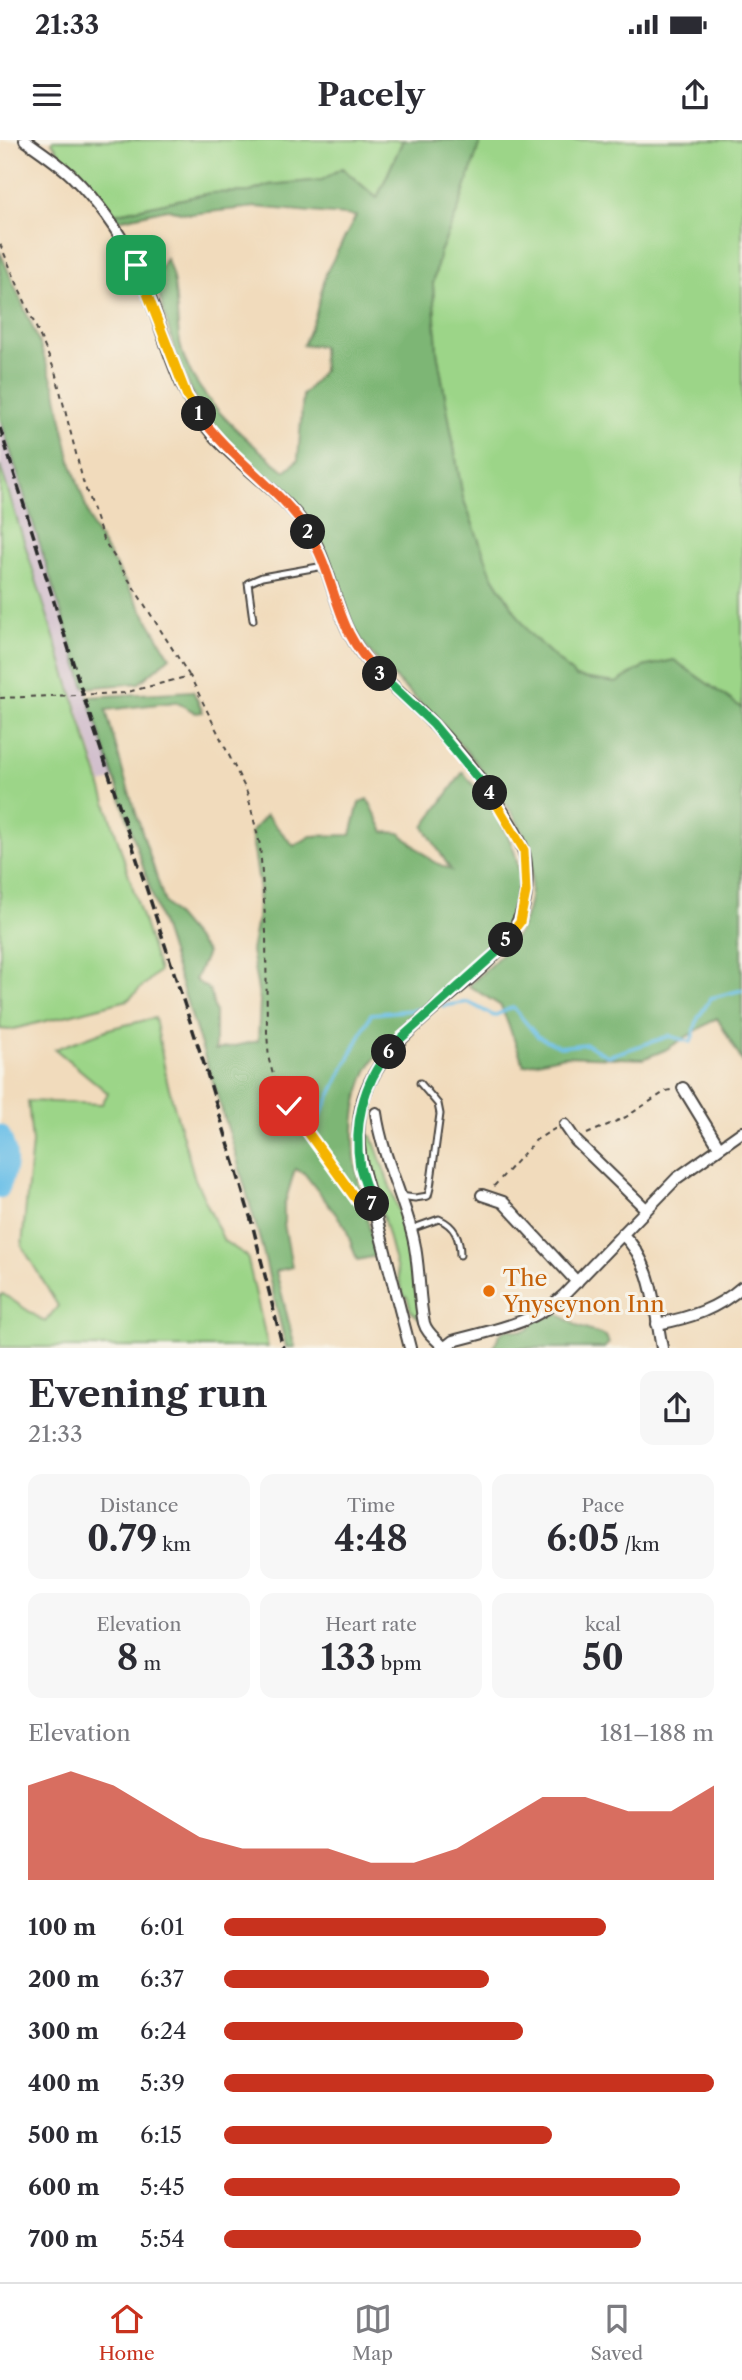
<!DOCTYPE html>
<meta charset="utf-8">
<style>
:root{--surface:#fff;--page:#f7f7f7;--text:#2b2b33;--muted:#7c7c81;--line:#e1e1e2;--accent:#c8321e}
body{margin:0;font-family:"Libre Caslon Text",serif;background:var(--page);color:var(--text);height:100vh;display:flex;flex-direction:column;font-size:26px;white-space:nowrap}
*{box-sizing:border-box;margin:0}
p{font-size:23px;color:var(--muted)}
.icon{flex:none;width:38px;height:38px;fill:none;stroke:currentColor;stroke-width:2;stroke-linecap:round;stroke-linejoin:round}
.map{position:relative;height:1208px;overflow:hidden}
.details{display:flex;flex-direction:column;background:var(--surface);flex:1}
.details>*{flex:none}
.pin{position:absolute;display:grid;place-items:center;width:60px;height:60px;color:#fff;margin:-30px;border-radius:14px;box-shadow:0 4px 10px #0006}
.km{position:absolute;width:35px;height:35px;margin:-18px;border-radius:50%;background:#222;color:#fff;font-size:19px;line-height:35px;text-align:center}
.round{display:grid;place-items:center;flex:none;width:74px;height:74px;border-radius:14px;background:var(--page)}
.head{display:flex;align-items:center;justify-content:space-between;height:119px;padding:0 28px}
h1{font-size:38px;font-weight:700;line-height:52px}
.figures{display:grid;grid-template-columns:repeat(3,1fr);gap:10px;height:119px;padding:7px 28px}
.figures div{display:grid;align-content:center;border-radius:14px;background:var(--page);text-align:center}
.figures b{font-size:35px;font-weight:700}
.figures small{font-size:19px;font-weight:400}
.figures p{font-size:19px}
.chart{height:196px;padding:14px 28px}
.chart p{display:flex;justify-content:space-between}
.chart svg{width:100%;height:126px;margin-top:7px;fill:var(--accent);opacity:.7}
ul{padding:0 28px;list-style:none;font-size:23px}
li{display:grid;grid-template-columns:112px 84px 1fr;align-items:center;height:52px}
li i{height:18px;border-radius:9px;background:var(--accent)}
.status{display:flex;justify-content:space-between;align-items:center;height:49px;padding:0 35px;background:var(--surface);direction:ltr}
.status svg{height:19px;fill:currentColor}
header{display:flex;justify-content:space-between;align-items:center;height:91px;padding:0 28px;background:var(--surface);font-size:32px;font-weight:700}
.tabs{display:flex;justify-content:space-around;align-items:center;height:98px;border-top:2px solid var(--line);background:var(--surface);font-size:19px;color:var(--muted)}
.tabs a{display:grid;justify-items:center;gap:4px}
.tabs .on{color:var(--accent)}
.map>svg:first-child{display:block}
</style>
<div class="status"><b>21:33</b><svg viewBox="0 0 49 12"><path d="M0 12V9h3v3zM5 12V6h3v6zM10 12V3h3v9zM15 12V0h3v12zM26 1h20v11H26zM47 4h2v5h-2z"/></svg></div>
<header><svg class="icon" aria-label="menu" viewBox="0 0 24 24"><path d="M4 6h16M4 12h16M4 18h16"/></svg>Pacely<svg class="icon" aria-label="share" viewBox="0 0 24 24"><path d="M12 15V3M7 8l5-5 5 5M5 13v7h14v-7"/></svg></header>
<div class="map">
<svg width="742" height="1208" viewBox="0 0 742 1208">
<rect width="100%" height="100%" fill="#f7f3e8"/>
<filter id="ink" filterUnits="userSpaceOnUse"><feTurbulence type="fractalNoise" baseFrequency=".0143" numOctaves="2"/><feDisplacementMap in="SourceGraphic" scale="14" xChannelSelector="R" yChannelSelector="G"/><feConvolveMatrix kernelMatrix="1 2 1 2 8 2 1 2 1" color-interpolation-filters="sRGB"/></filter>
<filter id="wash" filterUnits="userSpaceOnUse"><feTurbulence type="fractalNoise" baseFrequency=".00686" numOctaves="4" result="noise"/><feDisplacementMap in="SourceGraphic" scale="28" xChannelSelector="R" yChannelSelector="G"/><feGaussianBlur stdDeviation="1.57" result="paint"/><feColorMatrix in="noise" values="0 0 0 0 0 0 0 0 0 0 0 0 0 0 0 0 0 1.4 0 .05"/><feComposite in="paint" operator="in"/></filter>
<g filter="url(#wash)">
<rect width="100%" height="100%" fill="#f1dbbc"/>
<polygon fill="#d0bdcc" points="0,278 114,639 102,644 0,325"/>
<g fill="#9cd588" stroke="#64805a" stroke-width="2">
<polygon points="53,0 403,0 377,58 342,28 323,40 269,45 250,52 210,53 114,74 93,49 68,26 52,2"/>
<polygon points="481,0 742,0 742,568 674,520 643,527 616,543 576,538 529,494 492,435 463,358 437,211 433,144 440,112 457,73"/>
<polygon points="0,325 159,831 128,860 10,890 0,889"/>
<polygon points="155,878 167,941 195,1039 224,1101 247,1116 268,1207 0,1207 0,1156 3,1154 45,1182 58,1166 22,1106 32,1003 28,961 102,964 108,953 55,909 112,888"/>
<polygon points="367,996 372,996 408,1097 421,1180 411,1171 407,1157 404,1157 369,1022"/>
</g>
<g fill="#7db674" stroke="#547050" stroke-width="2">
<path d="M 403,0 L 481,0 L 457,73 L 440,112 L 433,144 L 437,211 L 463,358 L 492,435 L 529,493 L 576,537 L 616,543 L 643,527 L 674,520 L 742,568 L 742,921 L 717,878 L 665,910 L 643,919 L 564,916 L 524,925 L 501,866 L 469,846 C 502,813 529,796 531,746 C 532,733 532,718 528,704 C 523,688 511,672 502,658 C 484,632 464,607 442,584 C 419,560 392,538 371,513 C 360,499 349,484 343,468 C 334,446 333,423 321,403 C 290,351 236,317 202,268 C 176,230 167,182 155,139 L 166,118 C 179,144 175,175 180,203 C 189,253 247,301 285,331 L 298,320 L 303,255 L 323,231 L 322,206 L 303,205 L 315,177 L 326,133 L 356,76 L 256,67 L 190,74 L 167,69 L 118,80 L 114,74 L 210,53 L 250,52 L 269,45 L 322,40 L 342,28 L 377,58 Z"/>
<polygon points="0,112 39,202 56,251 70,319 93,388 170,517 139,543 85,548 0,278"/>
<path d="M 193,551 L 203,572 L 196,573 L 176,562 L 106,570 L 124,636 L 165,763 L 207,813 L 195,840 L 210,850 L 215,872 L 215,910 L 258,901 L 260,861 L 251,811 L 257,780 L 259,743 L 251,692 L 266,675 L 294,706 L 311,696 L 351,695 L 359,663 L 368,659 L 384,692 L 400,693 L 432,721 L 451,730 L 424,687 L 463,632 C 480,654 500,676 511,703 C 522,729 524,765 508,790 C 499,804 483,817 471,829 C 457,843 443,857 428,869 C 405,888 375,908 364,938 C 341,998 362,1058 377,1116 L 357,1120 L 345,1086 L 304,1033 L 295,1029 L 284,1066 L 284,1084 L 292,1127 L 276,1131 L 295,1207 L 286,1207 L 262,1107 L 232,1001 L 88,557 Z"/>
<polygon points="557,1173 579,1187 606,1196 609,1203 604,1208 493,1208 499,1195 506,1189 522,1191 529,1189 537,1180"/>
</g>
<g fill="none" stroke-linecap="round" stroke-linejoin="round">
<g stroke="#6cc0e8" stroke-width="3.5">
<polyline points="443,866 468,862 494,876 513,867 537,896 560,907 586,904 608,916 670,896 691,902 698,878 711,858 742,850"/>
<polyline points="312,992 371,874 432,868"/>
</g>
<path stroke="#6cc0e8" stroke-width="19" d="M 0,994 C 11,1015 9,1027 0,1049"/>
</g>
</g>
<g filter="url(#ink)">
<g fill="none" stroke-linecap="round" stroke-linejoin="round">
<defs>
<g id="service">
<polyline points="253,480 248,443 262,437 324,426"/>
<polyline points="400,1056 415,1058 428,1056 430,1048 440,974 438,964 420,943"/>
<path d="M 411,1089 L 439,1079 C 455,1086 460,1098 460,1115"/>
</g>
<g id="minor">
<path d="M 25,0 C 40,11 57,22 71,35 C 97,61 119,91 135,123 C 163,179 171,246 213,295 C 246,333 295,359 317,406 C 338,451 338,493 376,530 C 395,549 416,565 434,585 C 457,609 479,636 498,664 C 507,678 518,694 523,709 C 527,720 527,740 526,752 C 519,839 373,878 360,974 C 354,1010 366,1039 375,1073 C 387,1118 398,1163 410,1208"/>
<polyline points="683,948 719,1007"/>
<path d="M 376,973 C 382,1016 403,1055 413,1097 C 420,1125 418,1156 424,1183 C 427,1194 437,1199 444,1208 L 453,1201 C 492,1190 534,1184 564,1155 L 677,1038 L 742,992"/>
<polyline points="565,985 576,1001 646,1069"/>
<polyline points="482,1055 503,1062 577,1142"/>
<path d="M 622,1094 C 653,1122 654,1168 662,1208"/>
<path d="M 657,1184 C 690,1178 717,1169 742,1147"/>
</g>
</defs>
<use href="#service" stroke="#494541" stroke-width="9"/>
<use href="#minor" stroke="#494541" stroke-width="14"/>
<g stroke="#494541" stroke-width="2" stroke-dasharray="5 5" stroke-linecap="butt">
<polyline points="0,104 55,231 83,341 103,399 189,535"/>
<polyline points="0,558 124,553 190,536 247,652 260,705 266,792 267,893 269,920 274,938 289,966 362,1067"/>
<polyline points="587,994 626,977 666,951 671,950"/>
<polyline points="494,1046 536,1000 556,988"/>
</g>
<use href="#service" stroke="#fff" stroke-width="5"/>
<use href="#minor" stroke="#fff" stroke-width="10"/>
<polyline stroke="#2b2b2b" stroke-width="3.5" stroke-dasharray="10 5" stroke-linecap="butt" points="0,288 84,558 207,933 252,1083 283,1208"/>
</g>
</g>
<g fill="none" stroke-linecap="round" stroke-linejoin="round" filter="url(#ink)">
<defs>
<polyline id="split-1" points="136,125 187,256 199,274"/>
<path id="split-2" d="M 199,274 C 229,319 279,346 308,392"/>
<path id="split-3" d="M 308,392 C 339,441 332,490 380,534"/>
<polyline id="split-4" points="380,534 433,584 490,653"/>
<polyline id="split-5" points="490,653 524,710 526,752 520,782 506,800"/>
<polyline id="split-6" points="389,912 398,901 497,812 506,800"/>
<path id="split-7" d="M 372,1064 C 368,1052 363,1039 360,1027 C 353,986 363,943 389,912"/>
<polyline id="split-8" points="289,966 366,1073 374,1070 372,1064"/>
</defs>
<use href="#split-1" stroke="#fff" stroke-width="14"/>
<use href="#split-2" stroke="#fff" stroke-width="14"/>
<use href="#split-3" stroke="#fff" stroke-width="14"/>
<use href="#split-4" stroke="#fff" stroke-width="14"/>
<use href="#split-5" stroke="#fff" stroke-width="14"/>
<use href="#split-6" stroke="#fff" stroke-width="14"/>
<use href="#split-7" stroke="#fff" stroke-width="14"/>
<use href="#split-8" stroke="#fff" stroke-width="14"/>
<use href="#split-1" stroke="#f5b400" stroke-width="9"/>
<use href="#split-2" stroke="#f0652b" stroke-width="9"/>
<use href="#split-3" stroke="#f0652b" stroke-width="9"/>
<use href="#split-4" stroke="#22a559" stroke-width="9"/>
<use href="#split-5" stroke="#f5b400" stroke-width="9"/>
<use href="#split-6" stroke="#22a559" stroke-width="9"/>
<use href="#split-7" stroke="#22a559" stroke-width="9"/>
<use href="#split-8" stroke="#f5b400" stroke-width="9"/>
</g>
<circle fill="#e8710a" stroke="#f7f3e8" stroke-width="2.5" cx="489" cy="1151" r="7"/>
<g text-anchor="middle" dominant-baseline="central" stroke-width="6" stroke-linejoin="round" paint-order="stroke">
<g font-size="23" fill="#c56008" stroke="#f7f3e8" text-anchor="start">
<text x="503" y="1138">The<tspan x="503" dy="26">Ynyscynon Inn</tspan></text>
</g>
</g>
</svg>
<div class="pin" style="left:136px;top:125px;background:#1e9e55"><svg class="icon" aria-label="arrive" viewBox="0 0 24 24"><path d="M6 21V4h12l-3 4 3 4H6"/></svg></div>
<div class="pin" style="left:289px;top:966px;background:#d93025"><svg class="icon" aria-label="check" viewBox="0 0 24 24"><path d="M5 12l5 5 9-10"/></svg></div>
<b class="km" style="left:199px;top:274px">1</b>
<b class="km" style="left:308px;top:392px">2</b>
<b class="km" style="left:380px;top:534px">3</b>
<b class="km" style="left:490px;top:653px">4</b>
<b class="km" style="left:506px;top:800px">5</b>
<b class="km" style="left:389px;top:912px">6</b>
<b class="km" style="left:372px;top:1064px">7</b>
</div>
<section class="details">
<div class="head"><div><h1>Evening run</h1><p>21:33</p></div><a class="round"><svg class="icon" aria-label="share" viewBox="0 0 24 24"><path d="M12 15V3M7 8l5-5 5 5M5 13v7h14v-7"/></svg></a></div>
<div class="figures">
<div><p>Distance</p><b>0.79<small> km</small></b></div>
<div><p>Time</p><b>4:48</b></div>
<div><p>Pace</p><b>6:05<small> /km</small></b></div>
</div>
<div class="figures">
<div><p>Elevation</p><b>8<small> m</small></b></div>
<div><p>Heart rate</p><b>133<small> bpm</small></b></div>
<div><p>kcal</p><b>50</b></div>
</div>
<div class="chart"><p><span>Elevation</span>181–188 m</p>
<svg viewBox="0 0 160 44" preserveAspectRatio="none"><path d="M0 44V11L10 6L20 11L30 20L40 29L50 33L60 33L70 33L80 38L90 38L100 33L110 24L120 15L130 15L140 20L150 20L160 11V44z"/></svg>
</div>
<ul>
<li><b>100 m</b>6:01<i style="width:78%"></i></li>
<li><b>200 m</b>6:37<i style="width:54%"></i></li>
<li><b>300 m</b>6:24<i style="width:61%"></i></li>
<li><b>400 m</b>5:39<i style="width:100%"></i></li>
<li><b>500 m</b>6:15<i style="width:67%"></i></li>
<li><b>600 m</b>5:45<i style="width:93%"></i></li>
<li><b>700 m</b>5:54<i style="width:85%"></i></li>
</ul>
</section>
<nav class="tabs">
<a class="on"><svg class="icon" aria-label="home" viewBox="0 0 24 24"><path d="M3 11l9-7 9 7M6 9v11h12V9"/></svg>Home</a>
<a><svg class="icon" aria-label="map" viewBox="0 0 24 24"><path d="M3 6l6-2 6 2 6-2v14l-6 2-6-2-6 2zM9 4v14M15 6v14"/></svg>Map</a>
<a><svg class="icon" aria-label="saved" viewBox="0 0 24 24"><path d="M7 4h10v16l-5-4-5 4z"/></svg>Saved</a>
</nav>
